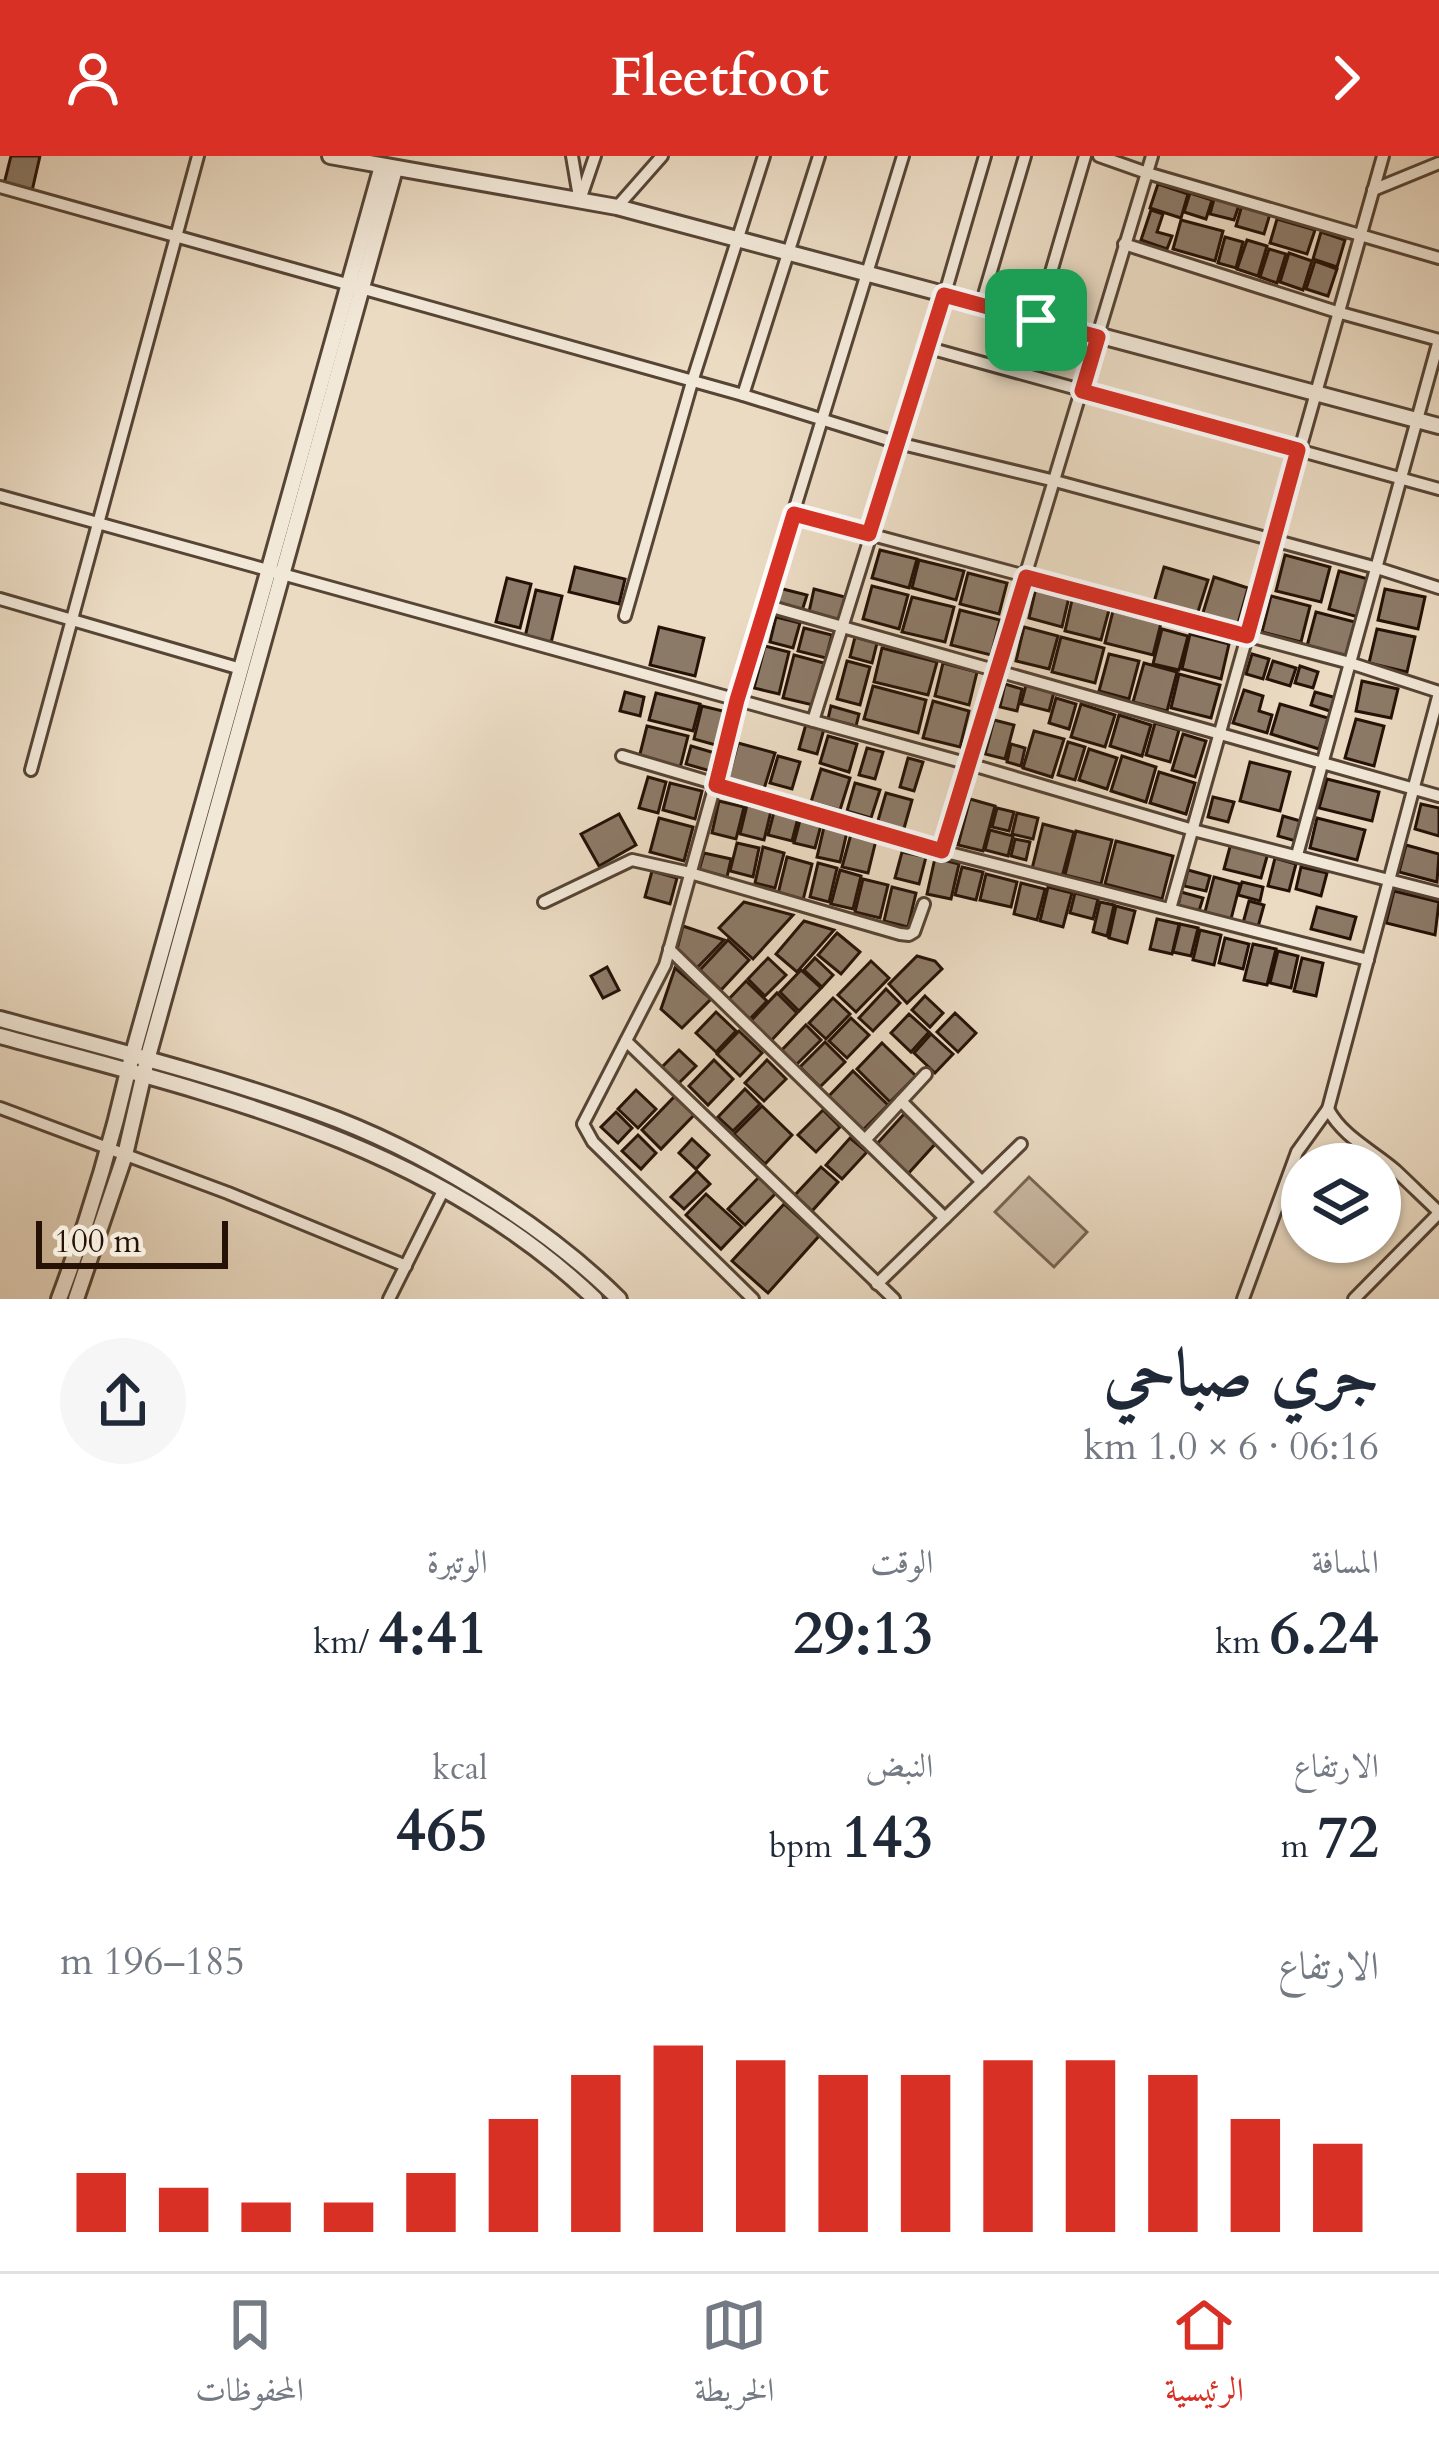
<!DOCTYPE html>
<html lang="ar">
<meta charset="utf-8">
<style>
:root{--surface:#fff;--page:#f6f6f7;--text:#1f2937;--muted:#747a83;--line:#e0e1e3;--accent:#d93025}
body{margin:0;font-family:Cardo,Amiri,serif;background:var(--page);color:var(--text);direction:rtl;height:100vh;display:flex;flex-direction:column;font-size:45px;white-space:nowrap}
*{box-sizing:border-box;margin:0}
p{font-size:39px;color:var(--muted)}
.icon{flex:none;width:66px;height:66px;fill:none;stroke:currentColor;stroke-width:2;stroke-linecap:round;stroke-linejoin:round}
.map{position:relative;height:1143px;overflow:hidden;direction:ltr}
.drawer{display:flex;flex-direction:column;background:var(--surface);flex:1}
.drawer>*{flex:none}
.buttons{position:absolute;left:1281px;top:987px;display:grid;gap:24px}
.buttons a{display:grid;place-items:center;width:120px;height:120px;border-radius:50%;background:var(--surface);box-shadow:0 3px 9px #0004;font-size:60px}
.scale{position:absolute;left:36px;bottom:30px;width:192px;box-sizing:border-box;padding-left:12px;border:6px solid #251106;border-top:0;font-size:33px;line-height:42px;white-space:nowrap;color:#251106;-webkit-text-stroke:9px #f2e8d8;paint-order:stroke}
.pin{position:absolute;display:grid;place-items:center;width:102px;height:102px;color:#fff;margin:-51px;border-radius:24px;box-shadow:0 6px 18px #0006}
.round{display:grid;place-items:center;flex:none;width:126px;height:126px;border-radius:63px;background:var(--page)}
.overview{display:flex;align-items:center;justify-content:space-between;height:204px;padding:0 60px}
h1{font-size:66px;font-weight:700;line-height:90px}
.stats{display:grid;grid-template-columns:repeat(3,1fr);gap:18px;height:204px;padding:12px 60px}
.stats div{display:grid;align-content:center}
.stats b{font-size:60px;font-weight:700}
.stats small{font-size:33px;font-weight:400}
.stats p{font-size:33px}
.chart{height:336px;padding:24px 60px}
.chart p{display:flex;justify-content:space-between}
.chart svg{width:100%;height:216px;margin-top:12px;stroke:var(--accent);stroke-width:6}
header{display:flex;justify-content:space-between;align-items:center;height:156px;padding:0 60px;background:var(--accent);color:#fff;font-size:54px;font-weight:700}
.dock{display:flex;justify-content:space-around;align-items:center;height:168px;border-top:3px solid var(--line);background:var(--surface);font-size:33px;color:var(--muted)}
.dock a{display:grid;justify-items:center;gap:6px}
.dock .on{color:var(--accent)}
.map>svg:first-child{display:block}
</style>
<header><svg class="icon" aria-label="forward" viewBox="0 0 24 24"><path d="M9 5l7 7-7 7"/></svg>Fleetfoot<svg class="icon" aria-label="person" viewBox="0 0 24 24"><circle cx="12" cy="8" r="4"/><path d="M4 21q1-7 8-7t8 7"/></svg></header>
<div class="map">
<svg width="1439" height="1143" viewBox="0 0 1439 1143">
<rect width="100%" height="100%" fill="#ebdbc3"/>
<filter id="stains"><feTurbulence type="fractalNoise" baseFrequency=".00167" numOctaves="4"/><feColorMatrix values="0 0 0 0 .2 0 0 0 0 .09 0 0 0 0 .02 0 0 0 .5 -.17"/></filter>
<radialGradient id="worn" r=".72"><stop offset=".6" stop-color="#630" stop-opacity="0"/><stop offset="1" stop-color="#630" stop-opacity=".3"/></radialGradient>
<polygon fill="#c9b9a3" stroke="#776554" stroke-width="3" points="1029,1021 1087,1076 1054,1111 995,1056"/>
<g fill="#8c7a68" stroke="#251106" stroke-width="3">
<polygon points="11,0 40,0 32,35 4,28"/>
<polygon points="1158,28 1188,38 1181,62 1150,52"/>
<polygon points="1190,37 1212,44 1206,63 1184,56"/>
<polygon points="1214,43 1239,49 1234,64 1210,58"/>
<polygon points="1242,49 1270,58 1264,78 1236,70"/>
<polygon points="1151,54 1163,58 1157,76 1172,80 1167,93 1141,84"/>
<polygon points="1277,63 1315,74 1307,98 1270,87"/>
<polygon points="1181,64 1223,75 1215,105 1173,93"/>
<polygon points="1321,76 1345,84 1337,111 1313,103"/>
<polygon points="1225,81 1243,86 1236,112 1218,107"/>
<polygon points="1247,84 1267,90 1258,120 1237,113"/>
<polygon points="1269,93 1286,98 1277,127 1260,121"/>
<polygon points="1289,97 1312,105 1303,134 1280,126"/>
<polygon points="1315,105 1337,113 1328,140 1306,133"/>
<polygon points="880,394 917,403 909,432 872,422"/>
<polygon points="1285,399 1330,411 1321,446 1276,435"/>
<polygon points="919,404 964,415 956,444 912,432"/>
<polygon points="575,411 625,423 619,448 569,436"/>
<polygon points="1164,411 1208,424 1197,459 1154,446"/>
<polygon points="1339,415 1368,423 1358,461 1329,453"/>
<polygon points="968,417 1007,427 999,458 960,448"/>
<polygon points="1214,421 1248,432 1237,471 1202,460"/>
<polygon points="507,422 531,428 520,472 496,466"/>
<polygon points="872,430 908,439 899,473 863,463"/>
<polygon points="779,432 807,439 802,455 775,448"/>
<polygon points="1036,432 1069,441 1062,471 1029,462"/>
<polygon points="814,433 845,441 839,464 809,456"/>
<polygon points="1385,433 1425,441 1418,473 1378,464"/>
<polygon points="536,434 562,440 551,487 525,481"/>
<polygon points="1271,440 1310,450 1301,486 1262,476"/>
<polygon points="912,441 954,451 945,486 902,476"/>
<polygon points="1072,444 1109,454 1101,484 1065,475"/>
<polygon points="960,454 1000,464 991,499 951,489"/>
<polygon points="1113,455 1161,467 1153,499 1105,487"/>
<polygon points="1316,456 1355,466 1346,500 1307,490"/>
<polygon points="776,461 800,467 793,492 770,486"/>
<polygon points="659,471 704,482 695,520 650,509"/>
<polygon points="1024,471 1058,480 1049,513 1016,505"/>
<polygon points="804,472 832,479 826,502 798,495"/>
<polygon points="1162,473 1188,480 1179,514 1153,508"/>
<polygon points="1377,473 1415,481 1407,516 1369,507"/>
<polygon points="1190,478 1229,488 1221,523 1182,513"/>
<polygon points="855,481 877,487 872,507 850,501"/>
<polygon points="1061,481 1104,492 1095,527 1052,516"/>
<polygon points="765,490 789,496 779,538 754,532"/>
<polygon points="882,492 937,506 928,539 874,526"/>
<polygon points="1109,498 1139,505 1129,543 1099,535"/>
<polygon points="1252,498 1269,503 1263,523 1246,518"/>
<polygon points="794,499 824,507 813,549 783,542"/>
<polygon points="847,505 870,511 860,549 837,543"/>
<polygon points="1273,505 1296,512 1290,530 1267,523"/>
<polygon points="943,507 977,516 969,549 935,540"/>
<polygon points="1144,507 1177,516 1167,555 1133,546"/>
<polygon points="1300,510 1318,516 1313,532 1295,527"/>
<polygon points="1179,518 1220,529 1211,562 1171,552"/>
<polygon points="1362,525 1398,533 1391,562 1356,555"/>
<polygon points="1005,528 1022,533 1017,555 1000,551"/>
<polygon points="1026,529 1054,536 1049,555 1021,548"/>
<polygon points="873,530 926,544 918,577 864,563"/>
<polygon points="1244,534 1263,540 1259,555 1272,559 1267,577 1233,567"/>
<polygon points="625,536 644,541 640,560 620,555"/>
<polygon points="1315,536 1337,542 1333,556 1311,549"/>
<polygon points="656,537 700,548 693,575 649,564"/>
<polygon points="1056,542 1076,548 1069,573 1049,567"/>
<polygon points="933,545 969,555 960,591 923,582"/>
<polygon points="1081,548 1115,559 1105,591 1071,581"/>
<polygon points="1280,548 1328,562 1319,593 1271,578"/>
<polygon points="702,550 727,556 719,590 694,583"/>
<polygon points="831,550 859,558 856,570 828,563"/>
<polygon points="1119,559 1151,569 1142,600 1110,590"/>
<polygon points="1356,563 1384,570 1374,610 1345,602"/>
<polygon points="994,564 1014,569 1005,603 985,598"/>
<polygon points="1155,567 1179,574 1170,606 1146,599"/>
<polygon points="806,568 824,573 817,598 799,593"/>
<polygon points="647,570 688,580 680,612 639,602"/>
<polygon points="1034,575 1064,583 1052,621 1023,612"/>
<polygon points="1183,578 1206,585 1195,621 1172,614"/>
<polygon points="828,580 857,588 849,616 820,607"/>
<polygon points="1068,586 1085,591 1075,624 1058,619"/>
<polygon points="738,587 775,597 764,633 728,623"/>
<polygon points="1011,588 1025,592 1021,610 1007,606"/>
<polygon points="691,590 715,597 710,615 686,608"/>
<polygon points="867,592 883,596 875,623 859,619"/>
<polygon points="1089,593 1117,602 1107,633 1079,624"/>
<polygon points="778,600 800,606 792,633 770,627"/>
<polygon points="1122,600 1156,611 1146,646 1111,635"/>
<polygon points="908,602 923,606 914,635 900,631"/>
<polygon points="1250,606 1290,616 1280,655 1240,645"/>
<polygon points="821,613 850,622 840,654 811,646"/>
<polygon points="1159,616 1195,627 1186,658 1150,647"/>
<polygon points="648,621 666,626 658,657 639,652"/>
<polygon points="1327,623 1379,636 1372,665 1319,652"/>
<polygon points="670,627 702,635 695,663 663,654"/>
<polygon points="855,627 880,634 871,662 847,655"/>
<polygon points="886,637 912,644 903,676 877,668"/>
<polygon points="1213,641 1234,646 1228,666 1208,661"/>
<polygon points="970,643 995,650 983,695 958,689"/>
<polygon points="719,645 744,651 736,683 712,677"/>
<polygon points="1421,648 1439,652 1439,680 1415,673"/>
<polygon points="747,649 771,655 764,684 740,678"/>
<polygon points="997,652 1014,656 1009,675 992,671"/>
<polygon points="774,656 798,662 792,685 768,679"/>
<polygon points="1017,657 1038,662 1033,683 1012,678"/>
<polygon points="619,658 636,689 599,710 581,678"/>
<polygon points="1283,660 1304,666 1299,686 1278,680"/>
<polygon points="659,662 693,671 684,705 650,696"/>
<polygon points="1317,662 1365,674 1357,704 1310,692"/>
<polygon points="800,664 821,669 815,692 794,687"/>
<polygon points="1043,668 1074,676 1062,721 1032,713"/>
<polygon points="824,671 847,676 840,706 817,701"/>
<polygon points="990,674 1013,680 1008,700 985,694"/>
<polygon points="1076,675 1112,684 1101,728 1065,719"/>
<polygon points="851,678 876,684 868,717 842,711"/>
<polygon points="1015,683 1030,686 1026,704 1011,700"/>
<polygon points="1116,685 1173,700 1162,743 1105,728"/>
<polygon points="737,687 759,692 753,721 730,715"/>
<polygon points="1231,687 1268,697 1261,722 1224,713"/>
<polygon points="1406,689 1439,698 1437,726 1399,716"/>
<polygon points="763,691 784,697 775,732 755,727"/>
<polygon points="902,696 926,701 919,728 895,722"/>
<polygon points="704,697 731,703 727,721 699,714"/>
<polygon points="787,701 812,708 803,744 778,738"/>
<polygon points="935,702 959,708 951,743 927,738"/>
<polygon points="1275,702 1296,708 1289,735 1268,730"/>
<polygon points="818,707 837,712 829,746 810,741"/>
<polygon points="962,711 983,716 976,744 955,739"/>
<polygon points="1301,711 1327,717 1321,740 1296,733"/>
<polygon points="840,714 861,720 853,753 831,748"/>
<polygon points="1188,714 1210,720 1206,735 1184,730"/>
<polygon points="652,715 677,722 670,748 645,741"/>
<polygon points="986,718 1017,726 1011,751 980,744"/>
<polygon points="1214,721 1240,728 1231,763 1205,756"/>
<polygon points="863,723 888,729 880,762 855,756"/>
<polygon points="1242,726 1263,731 1260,745 1238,739"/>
<polygon points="1021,727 1045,733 1037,764 1014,758"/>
<polygon points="892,731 916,737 908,771 884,765"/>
<polygon points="1048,731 1072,737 1063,771 1040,765"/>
<polygon points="1394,735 1439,746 1435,779 1386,767"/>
<polygon points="1181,736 1203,742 1199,755 1178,750"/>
<polygon points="1075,737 1098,743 1093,763 1070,757"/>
<polygon points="1249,745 1264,749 1258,771 1243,767"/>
<polygon points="744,746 793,759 753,803 719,772"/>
<polygon points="1100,746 1114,749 1107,780 1093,776"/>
<polygon points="1116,750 1135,755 1127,787 1109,782"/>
<polygon points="1317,751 1356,761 1350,783 1311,773"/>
<polygon points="1157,763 1179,768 1172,798 1150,793"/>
<polygon points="804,765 834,774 797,816 776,798"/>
<polygon points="1180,768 1198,772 1191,800 1173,796"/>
<polygon points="683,770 724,784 696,813 677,793"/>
<polygon points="1200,774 1221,779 1214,809 1193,804"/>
<polygon points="837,777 860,796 841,818 818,799"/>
<polygon points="1225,782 1249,788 1243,813 1219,807"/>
<polygon points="728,784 749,804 721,834 700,814"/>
<polygon points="1253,788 1276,793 1267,829 1244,824"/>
<polygon points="1278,795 1298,800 1291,832 1270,827"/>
<polygon points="917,800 935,805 942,813 907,847 889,828"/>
<polygon points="768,802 786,819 765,840 748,823"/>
<polygon points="815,802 833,819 822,831 804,814"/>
<polygon points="1302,802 1323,807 1316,840 1294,835"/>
<polygon points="871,805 889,822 856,856 838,839"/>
<polygon points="607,811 619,834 603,842 591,820"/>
<polygon points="675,812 711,843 682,872 661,853"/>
<polygon points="801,814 821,832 799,855 780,836"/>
<polygon points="746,825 767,845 748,865 727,845"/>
<polygon points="886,833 900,847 873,875 859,862"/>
<polygon points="777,837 797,857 769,887 748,868"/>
<polygon points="925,840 943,857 930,871 912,854"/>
<polygon points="833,842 850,858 826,883 809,867"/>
<polygon points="716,856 736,875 716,896 696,877"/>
<polygon points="955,857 976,877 958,896 937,876"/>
<polygon points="909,858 929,876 911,896 891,877"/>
<polygon points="851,862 869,879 847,902 829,885"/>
<polygon points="806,869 821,884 795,910 780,896"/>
<polygon points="739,875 762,897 740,920 717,898"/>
<polygon points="931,878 953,898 935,917 914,897"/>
<polygon points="825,886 845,906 820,931 800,911"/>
<polygon points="882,887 916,920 890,946 857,913"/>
<polygon points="679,894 696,910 678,928 661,912"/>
<polygon points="714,904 733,923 708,949 689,930"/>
<polygon points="767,904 786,923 764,945 745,927"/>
<polygon points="853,915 888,949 863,974 828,941"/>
<polygon points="745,933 760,948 733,975 718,961"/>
<polygon points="636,934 656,953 638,972 618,953"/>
<polygon points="676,939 695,958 661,993 642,974"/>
<polygon points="762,950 792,979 765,1008 734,978"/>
<polygon points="823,954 840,971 816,996 798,979"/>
<polygon points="616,956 632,972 618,987 601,971"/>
<polygon points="904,958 936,987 907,1019 875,990"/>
<polygon points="638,979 656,997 641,1013 622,995"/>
<polygon points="850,982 867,996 842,1023 826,1009"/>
<polygon points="692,983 709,999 696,1013 679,997"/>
<polygon points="821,1011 838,1026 812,1055 795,1039"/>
<polygon points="697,1015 710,1028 684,1053 671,1041"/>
<polygon points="759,1021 776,1037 745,1069 728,1053"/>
<polygon points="706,1038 742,1071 721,1093 686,1059"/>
<polygon points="784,1048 819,1080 768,1137 732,1105"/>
</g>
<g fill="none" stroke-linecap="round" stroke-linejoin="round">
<defs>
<g id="minor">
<polyline points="572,0 579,41"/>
<polyline points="1099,0 1147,17 1439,102"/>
<polyline points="0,31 743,239 898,287 1055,325 1377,412 1439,432"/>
<polyline points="1373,34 1439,7"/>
<polyline points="580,44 595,0"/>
<polyline points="617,51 662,0"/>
<polyline points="1124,88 1337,156 1439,184"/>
<polyline points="981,149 1025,0"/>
<polyline points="1037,164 1085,0"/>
<polyline points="929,192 1439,333"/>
<polyline points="743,239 819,0"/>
<polyline points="0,340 969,608 1193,674 1439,737"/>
<polyline points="794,358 1350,507 1439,536"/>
<polyline points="0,443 241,513"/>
<polyline points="765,449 1439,640"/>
<polyline points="625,460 692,226 764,0"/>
<polyline points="813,565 929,192 985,0"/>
<polyline points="622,600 942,695 1152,0"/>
<polyline points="31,614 198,0"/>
<polyline points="942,695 1368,804"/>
<polyline points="1297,699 1439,184"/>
<polyline points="544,746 632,704 690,717 900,778 909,779 914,776 924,748"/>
<polyline points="1170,753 1383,0"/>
<polyline points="669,793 945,1062"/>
<polyline points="626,885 894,1143"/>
<polyline points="901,945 982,1026"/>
<polyline points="0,952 228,1037 406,1110"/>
<polyline points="1328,953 1439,537"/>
<polyline points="865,984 926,918"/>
<polyline points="877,1128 1021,988"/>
<polyline points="389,1143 444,1033"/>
<polyline points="753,1143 593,986 583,968 665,809 765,449 903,0"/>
<path d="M 1243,1143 L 1297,996 L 1328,953 C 1343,981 1372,994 1395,1014 C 1410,1028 1424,1042 1439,1056"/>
<polyline points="1354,1143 1439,1057"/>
</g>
<g id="tertiary">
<polyline points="330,0 617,51 1439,270"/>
<path d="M 0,863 C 106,892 214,919 317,956 C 421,993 540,1065 619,1143"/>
<path d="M 0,880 C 212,938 431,986 595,1143"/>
<path d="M 59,1143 C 87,1068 110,993 128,915 L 382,10"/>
<polyline points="76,1143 125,999 147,904 395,13"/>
</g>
</defs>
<use href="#minor" stroke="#564435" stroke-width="16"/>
<use href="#tertiary" stroke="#564435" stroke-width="20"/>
<use href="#minor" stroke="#f2e8d8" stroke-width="10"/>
<use href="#tertiary" stroke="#f2e8d8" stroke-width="14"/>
</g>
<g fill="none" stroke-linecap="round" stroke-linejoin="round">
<defs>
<polygon id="route" points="944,139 1098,181 1082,235 1298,294 1247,480 1026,421 942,695 716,629 737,544 794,358 869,378"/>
</defs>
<use href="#route" stroke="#fff" stroke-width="24"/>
<use href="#route" stroke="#d93025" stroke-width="15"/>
</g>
<rect width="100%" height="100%" filter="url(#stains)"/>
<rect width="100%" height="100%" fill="url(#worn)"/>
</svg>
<div class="buttons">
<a><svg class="icon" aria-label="layers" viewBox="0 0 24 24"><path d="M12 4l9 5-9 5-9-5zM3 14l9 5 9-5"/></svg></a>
</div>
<div class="scale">100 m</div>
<div class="pin" style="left:1036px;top:164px;background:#1e9e55"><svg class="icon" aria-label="arrive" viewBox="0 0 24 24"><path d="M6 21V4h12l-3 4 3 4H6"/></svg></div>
</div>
<section class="drawer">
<div class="overview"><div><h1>جري صباحي</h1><p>06:16 · 6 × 1.0 km</p></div><a class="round"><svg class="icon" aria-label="share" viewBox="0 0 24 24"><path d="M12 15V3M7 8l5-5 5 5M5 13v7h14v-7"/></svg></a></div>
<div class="stats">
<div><p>المسافة</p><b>6.24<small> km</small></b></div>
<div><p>الوقت</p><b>29:13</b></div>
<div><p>الوتيرة</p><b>4:41<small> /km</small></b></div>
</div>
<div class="stats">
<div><p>الارتفاع</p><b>72<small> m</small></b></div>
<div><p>النبض</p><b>143<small> bpm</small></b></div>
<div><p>kcal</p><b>465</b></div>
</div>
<div class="chart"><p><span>الارتفاع</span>185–196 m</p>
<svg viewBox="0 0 160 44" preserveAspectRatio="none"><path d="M5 44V32M15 44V35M25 44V38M35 44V38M45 44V32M55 44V21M65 44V12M75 44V6M85 44V9M95 44V12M105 44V12M115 44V9M125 44V9M135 44V12M145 44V21M155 44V26"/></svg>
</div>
</section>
<nav class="dock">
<a class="on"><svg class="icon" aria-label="home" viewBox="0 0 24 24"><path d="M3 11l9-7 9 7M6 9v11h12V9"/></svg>الرئيسية</a>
<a><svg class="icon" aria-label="map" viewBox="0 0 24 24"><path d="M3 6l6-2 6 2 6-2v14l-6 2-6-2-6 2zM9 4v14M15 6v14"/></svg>الخريطة</a>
<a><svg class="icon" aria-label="saved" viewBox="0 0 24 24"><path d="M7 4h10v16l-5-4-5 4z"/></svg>المحفوظات</a>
</nav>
